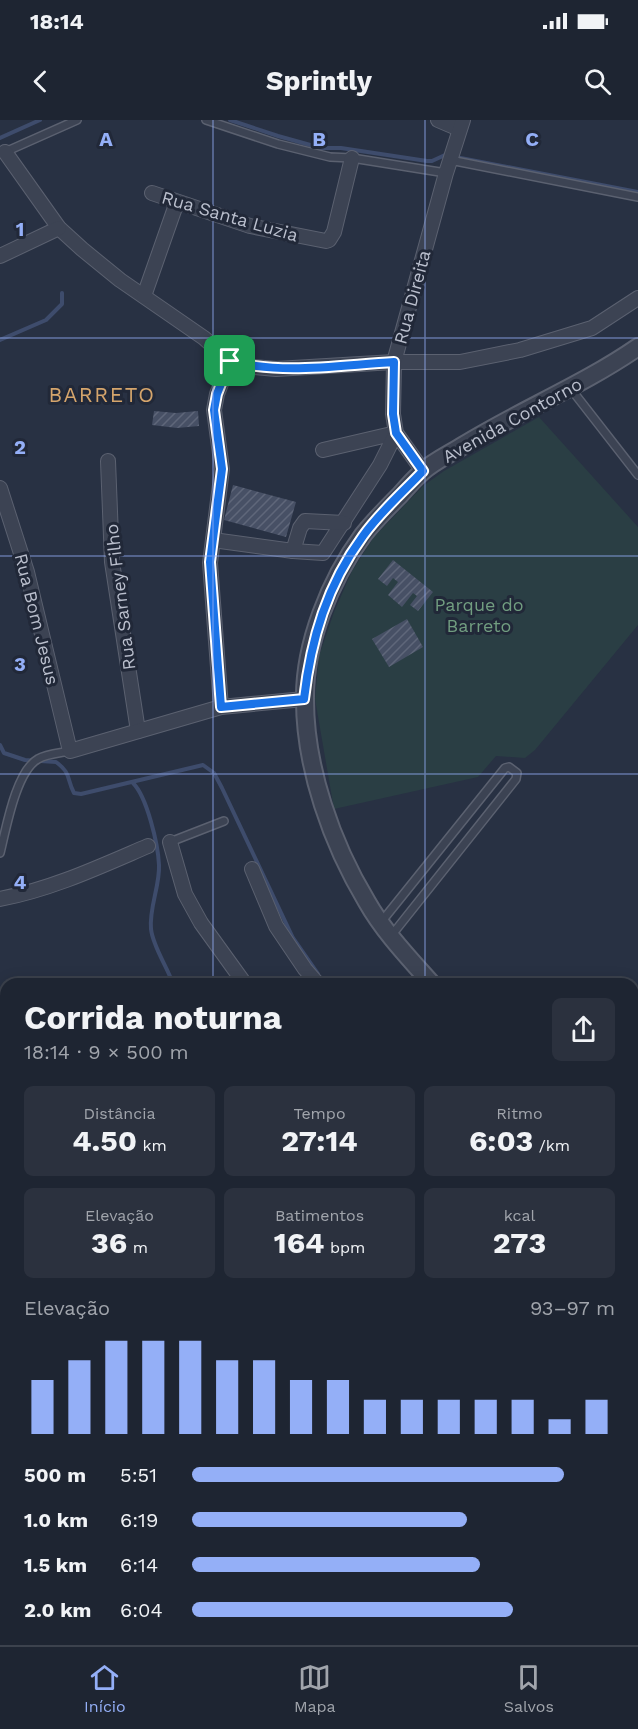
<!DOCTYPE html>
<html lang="pt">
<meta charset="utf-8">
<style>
:root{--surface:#1e2532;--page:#2b313e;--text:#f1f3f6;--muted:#a1a5ac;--line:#3c424d;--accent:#94aff7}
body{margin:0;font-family:"Work Sans",sans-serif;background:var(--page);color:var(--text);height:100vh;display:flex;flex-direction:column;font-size:22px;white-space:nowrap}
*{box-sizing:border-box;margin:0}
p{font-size:20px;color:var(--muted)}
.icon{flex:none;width:33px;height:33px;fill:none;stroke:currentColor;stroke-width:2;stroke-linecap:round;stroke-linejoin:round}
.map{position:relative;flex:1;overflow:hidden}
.drawer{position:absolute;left:0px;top:858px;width:639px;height:668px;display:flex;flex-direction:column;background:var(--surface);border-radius:18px 18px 0 0;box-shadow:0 3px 15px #0003,0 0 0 2px var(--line)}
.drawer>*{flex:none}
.pin{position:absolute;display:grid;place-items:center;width:51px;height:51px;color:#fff;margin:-26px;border-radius:12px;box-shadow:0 3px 9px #0006}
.round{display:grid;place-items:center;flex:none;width:63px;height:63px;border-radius:9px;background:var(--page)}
.headline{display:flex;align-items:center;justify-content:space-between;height:102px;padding:0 24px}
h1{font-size:33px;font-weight:700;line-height:45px}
.stats{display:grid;grid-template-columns:repeat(3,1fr);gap:9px;height:102px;padding:6px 24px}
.stats div{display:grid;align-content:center;border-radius:9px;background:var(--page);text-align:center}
.stats b{font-size:30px;font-weight:700}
.stats small{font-size:16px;font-weight:400}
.stats p{font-size:16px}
.chart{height:168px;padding:12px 24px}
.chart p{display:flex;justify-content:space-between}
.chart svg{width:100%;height:108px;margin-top:6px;stroke:var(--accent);stroke-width:6}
ul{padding:0 24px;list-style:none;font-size:20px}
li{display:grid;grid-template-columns:96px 72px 1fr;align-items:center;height:45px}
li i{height:15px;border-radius:8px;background:var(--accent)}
.status{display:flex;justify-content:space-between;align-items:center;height:42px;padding:0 30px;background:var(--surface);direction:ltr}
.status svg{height:16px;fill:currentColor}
header{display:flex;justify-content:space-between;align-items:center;height:78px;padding:0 24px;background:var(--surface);font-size:27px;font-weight:700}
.tab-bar{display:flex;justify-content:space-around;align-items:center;height:84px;border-top:2px solid var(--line);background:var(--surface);font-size:16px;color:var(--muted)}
.tab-bar a{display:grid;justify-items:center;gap:3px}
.tab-bar .selected{color:var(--accent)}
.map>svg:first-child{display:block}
</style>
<div class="status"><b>18:14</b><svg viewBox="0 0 49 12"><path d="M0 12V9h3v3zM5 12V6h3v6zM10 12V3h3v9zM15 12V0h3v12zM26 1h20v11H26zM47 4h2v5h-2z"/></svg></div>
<header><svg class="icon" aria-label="back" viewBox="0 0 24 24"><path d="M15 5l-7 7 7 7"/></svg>Sprintly<svg class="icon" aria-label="search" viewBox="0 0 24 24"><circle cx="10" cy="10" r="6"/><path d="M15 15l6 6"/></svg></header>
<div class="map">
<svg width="638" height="1525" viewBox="0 0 638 1525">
<defs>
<pattern id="building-hatch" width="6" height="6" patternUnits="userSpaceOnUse" patternTransform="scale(1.5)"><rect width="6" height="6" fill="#475065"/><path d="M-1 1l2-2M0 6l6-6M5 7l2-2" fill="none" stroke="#5f677a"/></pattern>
</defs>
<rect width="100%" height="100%" fill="#283143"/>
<polygon fill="#2a3e44" points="539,297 638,407 638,505 535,630 525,638 496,636 478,657 334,689 315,579 319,536 334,492 352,451 374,417 423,366 444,351"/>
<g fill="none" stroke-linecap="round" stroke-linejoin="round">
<g stroke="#3e4c6c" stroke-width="4">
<polyline points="230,0 278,16 321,28 341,28 427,41 432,41 445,35 638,72"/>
<polyline points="0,18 40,0"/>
<polyline points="0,220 46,200 62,184 62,173"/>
<path d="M 0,625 L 4,633 L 25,640 L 56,642 C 72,654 66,658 74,673 L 81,674 L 203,645 L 214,653 L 222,668 L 293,818 L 318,854"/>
<path d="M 133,663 C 147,677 158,724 159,745 C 160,766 149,787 151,809 C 153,827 167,846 173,864"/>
</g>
</g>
<g fill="url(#building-hatch)">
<polygon points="154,291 176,293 198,291 199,306 177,308 152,305"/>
<polygon points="233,365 296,382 286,417 224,400"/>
<polygon points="393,440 433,472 418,491 410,485 417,476 413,473 402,487 388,475 398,462 393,458 387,466 378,459"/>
<polygon points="407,499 423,527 389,547 372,519"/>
</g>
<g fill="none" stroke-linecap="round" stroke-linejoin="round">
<defs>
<g id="service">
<polyline points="206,0 278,24 330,37 352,38 446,53"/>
<polyline points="5,32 77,0"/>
<polyline points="450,40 638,77"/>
<polyline points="571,269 638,355"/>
<polyline points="170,722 224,701"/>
<path d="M 0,733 C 6,709 16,651 38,639 C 46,634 60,633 70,631"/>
<polyline points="382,801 505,648 509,647 517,653 516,659 391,816"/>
<polyline points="358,1520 358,1521"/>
</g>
<g id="minor">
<polyline points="438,0 459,9"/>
<polyline points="5,32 59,108 82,129 120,160 204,218 230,241 253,247 276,249 394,242 460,242 520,230 592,208 638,178"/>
<polyline points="152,73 250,106 326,121 329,120 334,112 352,38"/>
<polyline points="0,136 59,108"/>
<polyline points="144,176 177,82"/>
<polyline points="323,330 396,313"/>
<polyline points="108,341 112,442 138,611"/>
<polyline points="423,351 396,313 393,294 394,242 446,53 463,0"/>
<polyline points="0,368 27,452 70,631 221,587 304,579"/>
<polyline points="213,420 293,431 323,433 380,345 396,313"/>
<polyline points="293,431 300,408 305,401 344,403"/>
<polyline points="221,587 210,443 222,349 214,290 217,274 230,241"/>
<polyline points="170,722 185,774 201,803 245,864"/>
<polyline points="252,749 276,806 305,849 318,864"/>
<path d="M 0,779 C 52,769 99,747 148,726"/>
<polyline points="0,1051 6,1053"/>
<polyline points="633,1074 638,1077"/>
<polyline points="0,1156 6,1157"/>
<polyline points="633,1190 638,1192"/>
<polyline points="0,1298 6,1298"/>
<polyline points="633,1379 638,1380"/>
<polyline points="283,1520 283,1525"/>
<polyline points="490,1520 490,1525"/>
<polyline points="421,1525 421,1520"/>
</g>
<g id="tertiary">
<path d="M 432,864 C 409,838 384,812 367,782 C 332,724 305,648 305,580 C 304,524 330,460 363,415 C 374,401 387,388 400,375 C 407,367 414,359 422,352 C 434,341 450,334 464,325 C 521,290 583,265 638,227"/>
<polyline points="633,983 638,985"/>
</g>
<g id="secondary">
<polyline points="0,1442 6,1442"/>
<polyline points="149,1525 150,1520"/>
</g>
</defs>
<use href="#service" stroke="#5b6170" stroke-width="10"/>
<use href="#minor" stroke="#5b6170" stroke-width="16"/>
<use href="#tertiary" stroke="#5b6170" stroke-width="20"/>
<use href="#secondary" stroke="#5b6170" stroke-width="22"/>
<use href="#service" stroke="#3c4353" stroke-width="7"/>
<use href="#minor" stroke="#3c4353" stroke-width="14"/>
<use href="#tertiary" stroke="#3c4353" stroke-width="16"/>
<use href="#secondary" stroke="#4a5266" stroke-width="20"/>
</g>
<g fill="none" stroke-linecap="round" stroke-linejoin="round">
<defs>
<path id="route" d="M 230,241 C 283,255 340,245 394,242 L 393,294 L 396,313 L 423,351 C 403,372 380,392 363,416 C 327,465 311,519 304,579 L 221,587 L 210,442 L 222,349 L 214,290 L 217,274 Z"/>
</defs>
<use href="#route" stroke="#fff" stroke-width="12"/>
<use href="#route" stroke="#1a73e8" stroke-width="8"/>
</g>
<path fill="none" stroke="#94aff7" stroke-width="1.5" stroke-opacity="0.55" d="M 213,0 L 213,864M 425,0 L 425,864M 0,218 L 638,218M 0,436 L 638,436M 0,654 L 638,654M 0,871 L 6,871M 633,871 L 638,871M 0,1089 L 6,1089M 633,1089 L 638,1089M 0,1307 L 6,1307M 633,1307 L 638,1307M 213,1520 L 213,1525M 425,1520 L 425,1525"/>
<g text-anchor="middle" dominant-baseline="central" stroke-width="6" stroke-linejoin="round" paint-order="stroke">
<g font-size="18" fill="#babfcd" stroke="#212838">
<text transform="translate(230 96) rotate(16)">Rua Santa Luzia</text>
<text transform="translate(412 177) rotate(-75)">Rua Direita</text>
<text transform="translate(512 300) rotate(-29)">Avenida Contorno</text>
<text transform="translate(120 477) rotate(-97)">Rua Sarney Filho</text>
<text transform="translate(37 499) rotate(76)">Rua Bom Jesus</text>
</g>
<g font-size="18" fill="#719d80" stroke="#212838">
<text x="479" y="484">Parque do<tspan x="479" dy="21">Barreto</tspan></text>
</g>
<g font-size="21" letter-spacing="1.5" fill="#d5a56c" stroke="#212838">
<text x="102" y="274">BARRETO</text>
</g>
</g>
<g font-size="20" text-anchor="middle" font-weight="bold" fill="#94aff7" stroke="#212838" stroke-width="6" stroke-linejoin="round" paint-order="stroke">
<text x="106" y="26">A</text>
<text x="319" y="26">B</text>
<text x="532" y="26">C</text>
<text x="20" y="116">1</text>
<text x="20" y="334">2</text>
<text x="20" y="551">3</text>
<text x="20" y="769">4</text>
</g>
</svg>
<div class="pin" style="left:230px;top:241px;background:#1e9e55"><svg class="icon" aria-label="arrive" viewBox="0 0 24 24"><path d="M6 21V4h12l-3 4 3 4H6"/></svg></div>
<section class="drawer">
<div class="headline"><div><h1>Corrida noturna</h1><p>18:14 · 9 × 500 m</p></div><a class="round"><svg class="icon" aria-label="share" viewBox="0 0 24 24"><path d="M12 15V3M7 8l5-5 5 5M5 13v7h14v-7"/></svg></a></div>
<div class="stats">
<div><p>Distância</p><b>4.50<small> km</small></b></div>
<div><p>Tempo</p><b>27:14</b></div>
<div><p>Ritmo</p><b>6:03<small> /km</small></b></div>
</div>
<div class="stats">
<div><p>Elevação</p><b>36<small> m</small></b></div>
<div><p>Batimentos</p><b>164<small> bpm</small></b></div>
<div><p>kcal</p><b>273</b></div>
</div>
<div class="chart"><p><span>Elevação</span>93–97 m</p>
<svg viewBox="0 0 160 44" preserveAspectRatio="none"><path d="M5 44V22M15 44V14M25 44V6M35 44V6M45 44V6M55 44V14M65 44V14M75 44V22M85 44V22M95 44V30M105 44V30M115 44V30M125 44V30M135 44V30M145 44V38M155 44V30"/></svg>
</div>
<ul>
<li><b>500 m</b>5:51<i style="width:88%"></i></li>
<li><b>1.0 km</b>6:19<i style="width:65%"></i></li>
<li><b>1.5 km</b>6:14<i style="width:68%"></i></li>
<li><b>2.0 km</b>6:04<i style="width:76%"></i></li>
</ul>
</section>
</div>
<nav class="tab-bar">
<a class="selected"><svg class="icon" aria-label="home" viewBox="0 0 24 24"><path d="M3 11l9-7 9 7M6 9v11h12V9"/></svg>Início</a>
<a><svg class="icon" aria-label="map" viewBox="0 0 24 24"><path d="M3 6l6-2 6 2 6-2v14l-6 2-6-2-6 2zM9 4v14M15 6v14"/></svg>Mapa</a>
<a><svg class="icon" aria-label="saved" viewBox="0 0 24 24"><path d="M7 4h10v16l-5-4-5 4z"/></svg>Salvos</a>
</nav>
